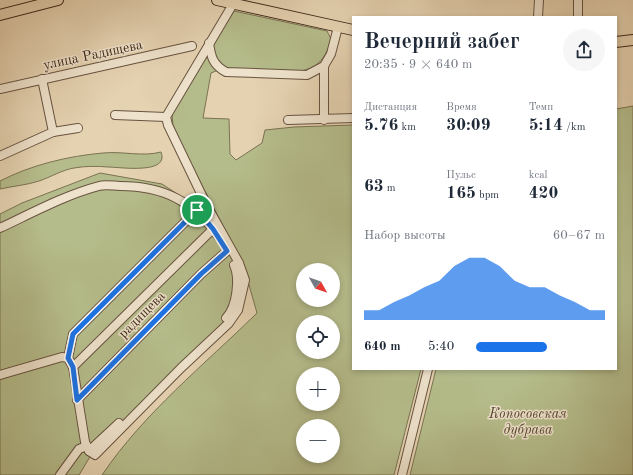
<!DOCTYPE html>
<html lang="ru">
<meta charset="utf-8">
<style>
:root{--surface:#fff;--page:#f6f6f7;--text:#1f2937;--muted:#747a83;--accent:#1a73e8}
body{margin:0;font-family:"Old Standard TT",serif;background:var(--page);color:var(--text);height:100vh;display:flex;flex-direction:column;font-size:15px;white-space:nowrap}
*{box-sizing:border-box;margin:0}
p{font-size:13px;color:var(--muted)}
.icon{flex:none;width:22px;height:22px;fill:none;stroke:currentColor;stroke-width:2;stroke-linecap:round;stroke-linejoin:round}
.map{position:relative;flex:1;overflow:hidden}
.sheet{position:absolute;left:352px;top:16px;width:265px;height:354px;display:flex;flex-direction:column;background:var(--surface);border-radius:0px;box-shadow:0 2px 6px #0003}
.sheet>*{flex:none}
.needle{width:26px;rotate:130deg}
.buttons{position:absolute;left:296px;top:263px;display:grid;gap:8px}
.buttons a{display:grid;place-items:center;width:44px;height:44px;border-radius:50%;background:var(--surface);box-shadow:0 2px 6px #0003;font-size:20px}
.pin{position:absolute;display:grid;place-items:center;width:34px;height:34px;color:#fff;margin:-17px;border:2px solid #fff;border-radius:50%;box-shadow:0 1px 4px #0007}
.round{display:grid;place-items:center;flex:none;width:42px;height:42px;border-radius:21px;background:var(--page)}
.head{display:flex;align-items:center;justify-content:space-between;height:68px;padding:0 12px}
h1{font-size:22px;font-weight:700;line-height:30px}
.stats{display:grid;grid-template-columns:repeat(3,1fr);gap:6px;height:68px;padding:4px 12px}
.stats div{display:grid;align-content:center}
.stats b{font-size:17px;font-weight:700}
.stats small{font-size:11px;font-weight:400}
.stats p{font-size:11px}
.chart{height:112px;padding:8px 12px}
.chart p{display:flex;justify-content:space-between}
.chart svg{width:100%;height:72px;margin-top:4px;fill:var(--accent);opacity:.7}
ul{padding:0 12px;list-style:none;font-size:13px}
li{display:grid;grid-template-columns:64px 48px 1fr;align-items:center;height:30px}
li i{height:10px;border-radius:5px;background:var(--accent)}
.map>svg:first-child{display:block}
</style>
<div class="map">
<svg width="633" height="475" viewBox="0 0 633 475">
<rect width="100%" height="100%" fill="#e5d2b1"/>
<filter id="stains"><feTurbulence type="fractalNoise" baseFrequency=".005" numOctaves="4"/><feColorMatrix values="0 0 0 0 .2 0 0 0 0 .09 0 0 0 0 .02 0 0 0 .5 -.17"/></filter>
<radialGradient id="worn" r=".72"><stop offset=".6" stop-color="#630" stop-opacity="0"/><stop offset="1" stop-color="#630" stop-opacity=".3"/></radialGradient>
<g fill="#b5bc8b" stroke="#7a7252" fill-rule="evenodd">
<path d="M 234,11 L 327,31 L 331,39 C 326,57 319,68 300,71 L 223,68 L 211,73 L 203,118 L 229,119 L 230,154 L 236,160 L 262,143 L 265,130 L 294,127 L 353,125 L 353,369 L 421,369 L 394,475 L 102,475 C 144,413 204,365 257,313 L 243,264 L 184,151 L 173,125 L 172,114 L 204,57 ZM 303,270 L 333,270 L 333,300 L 303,300 ZM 303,322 L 333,322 L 333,352 L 303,352 ZM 303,374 L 333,374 L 333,404 L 303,404 ZM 303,426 L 333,426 L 333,456 L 303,456 Z"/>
<polygon points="633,106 633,475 410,475 436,369 616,369 616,109"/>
<path d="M 161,152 C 170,175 119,167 108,167 C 97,166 85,166 74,168 C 62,170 51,177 39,181 C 27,185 13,186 0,189 L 0,181 C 31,165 68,156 103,153 C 123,151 142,157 161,152 Z"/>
<polygon points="100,173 162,184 206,213 229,246 238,267 233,313 91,455 79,475 0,475 0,214 22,203"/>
</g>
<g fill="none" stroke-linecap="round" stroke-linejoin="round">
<defs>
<g id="minor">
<polyline points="578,0 578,17"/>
<polyline points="538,17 539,0"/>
<path d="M 209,43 C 211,57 213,65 226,72 L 307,75 L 324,66"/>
<polyline points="42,79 53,132"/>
<polyline points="0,89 192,46"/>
<polyline points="115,115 166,117"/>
<polyline points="288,120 353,118"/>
<polyline points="324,120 324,66 331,54 338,27"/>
<polyline points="0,156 53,132 78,128"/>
<path d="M 0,228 C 32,213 65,195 99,186 C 105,184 114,186 120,186 C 165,186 193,202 219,237"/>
<path d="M 226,318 C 237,307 240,278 234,265"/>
<polyline points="68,358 73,334 197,210"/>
<polyline points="73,367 213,229"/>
<polyline points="0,375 62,357 68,358 73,367 85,442 89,451 95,455 181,368 229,323 238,310 245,280 239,263 207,206 168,125 166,117 233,4"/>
<polyline points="77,400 201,274 227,251"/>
<polyline points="89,451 119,423"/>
<polyline points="60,475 79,449 87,446"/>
<polyline points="402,475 428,369"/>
</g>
<g id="major">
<polyline points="217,0 353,30"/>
<polyline points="0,15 58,0"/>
<polyline points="616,42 633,40"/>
</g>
</defs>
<use href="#minor" stroke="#685340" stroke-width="10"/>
<use href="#major" stroke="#3f291a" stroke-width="12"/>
<use href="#minor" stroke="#eee2cc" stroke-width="8"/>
<use href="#major" stroke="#e5d2b1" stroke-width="10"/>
</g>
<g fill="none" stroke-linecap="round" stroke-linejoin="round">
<defs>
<polygon id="route" points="197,210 213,229 227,251 201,274 77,400 73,367 68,358 73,334"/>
</defs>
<use href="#route" stroke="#fff" stroke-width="8"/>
<use href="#route" stroke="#1a73e8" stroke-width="5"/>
</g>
<g text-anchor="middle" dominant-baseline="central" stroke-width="3" stroke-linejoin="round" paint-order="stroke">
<g font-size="14" fill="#3f291a" stroke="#eee2cc">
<text transform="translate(93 55) rotate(-12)">улица Радищева</text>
<text transform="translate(142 315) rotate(-45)">радищева</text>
</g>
<g font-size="14" font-style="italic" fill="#574631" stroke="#eee2cc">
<text x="528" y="414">Копосовская<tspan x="528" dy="16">дубрава</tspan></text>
</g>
</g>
<rect width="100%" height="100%" filter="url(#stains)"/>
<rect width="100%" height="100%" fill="url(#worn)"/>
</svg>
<div class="buttons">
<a><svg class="needle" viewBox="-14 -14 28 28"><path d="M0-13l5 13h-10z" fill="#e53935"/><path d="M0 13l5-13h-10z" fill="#747a83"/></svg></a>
<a><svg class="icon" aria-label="locate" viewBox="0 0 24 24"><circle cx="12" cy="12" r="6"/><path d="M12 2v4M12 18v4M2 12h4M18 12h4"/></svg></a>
<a>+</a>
<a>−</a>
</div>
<div class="pin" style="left:197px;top:210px;background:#1e9e55"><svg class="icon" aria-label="arrive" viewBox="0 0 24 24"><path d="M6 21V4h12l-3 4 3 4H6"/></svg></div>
<section class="sheet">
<div class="head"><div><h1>Вечерний забег</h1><p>20:35 · 9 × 640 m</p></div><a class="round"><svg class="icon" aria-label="share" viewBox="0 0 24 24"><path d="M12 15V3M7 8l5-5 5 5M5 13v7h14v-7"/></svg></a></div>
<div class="stats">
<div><p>Дистанция</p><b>5.76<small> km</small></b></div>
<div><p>Время</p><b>30:09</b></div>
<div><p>Темп</p><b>5:14<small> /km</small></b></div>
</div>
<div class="stats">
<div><b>63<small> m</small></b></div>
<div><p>Пульс</p><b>165<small> bpm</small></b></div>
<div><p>kcal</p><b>420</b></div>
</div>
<div class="chart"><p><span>Набор высоты</span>60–67 m</p>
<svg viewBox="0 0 160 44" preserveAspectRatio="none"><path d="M0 44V38L10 38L20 33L30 29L40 24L50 20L60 11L70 6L80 6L90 11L100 20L110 24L120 24L130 29L140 33L150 38L160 38V44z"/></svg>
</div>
<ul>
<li><b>640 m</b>5:40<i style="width:55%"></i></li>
</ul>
</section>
</div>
